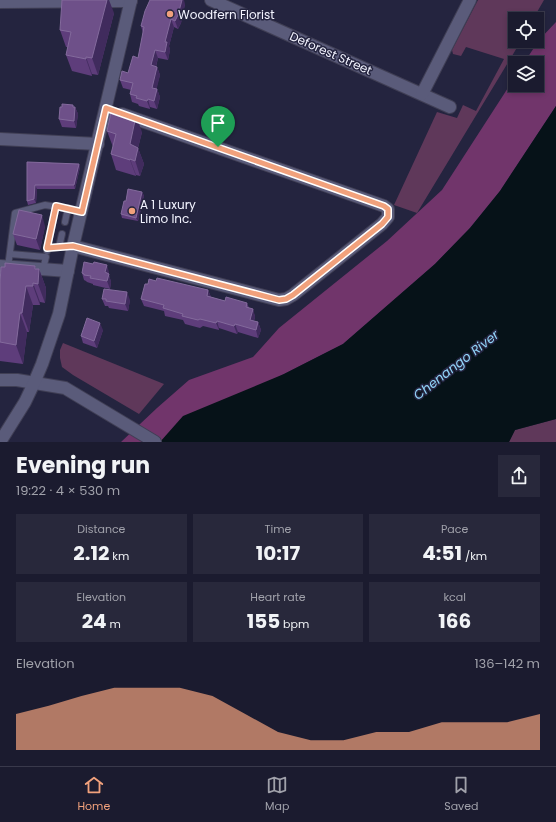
<!DOCTYPE html>
<meta charset="utf-8">
<style>
:root{--surface:#1b1b2f;--page:#28283b;--text:#f1f3f6;--muted:#a0a1aa;--line:#39394b;--accent:#f1a17c}
body{margin:0;font-family:Poppins,sans-serif;background:var(--page);color:var(--text);height:100vh;display:flex;flex-direction:column;font-size:15px;white-space:nowrap}
*{box-sizing:border-box;margin:0}
p{font-size:13px;color:var(--muted)}
.icon{flex:none;width:22px;height:22px;fill:none;stroke:currentColor;stroke-width:2;stroke-linecap:round;stroke-linejoin:round}
.map{position:relative;height:442px;overflow:hidden}
.sheet{display:flex;flex-direction:column;background:var(--surface);flex:1}
.sheet>*{flex:none}
.buttons{position:absolute;left:508px;top:12px;display:grid;gap:8px}
.buttons a{display:grid;place-items:center;width:36px;height:36px;border-radius:0px;background:var(--surface);box-shadow:0 2px 6px #0003,0 0 0 1px var(--line);font-size:20px}
.pin{position:absolute;display:grid;place-items:center;width:34px;height:34px;color:#fff;margin:-41px -17px;border-radius:50% 50% 50% 0;rotate:-45deg;box-shadow:0 0 4px #0007}
.pin .icon{rotate:45deg}
.round{display:grid;place-items:center;flex:none;width:42px;height:42px;border-radius:0px;background:var(--page)}
.overview{display:flex;align-items:center;justify-content:space-between;height:68px;padding:0 16px}
h1{font-size:22px;font-weight:700;line-height:30px}
.stats{display:grid;grid-template-columns:repeat(3,1fr);gap:6px;height:68px;padding:4px 16px}
.stats div{display:grid;align-content:center;border-radius:0px;background:var(--page);text-align:center}
.stats b{font-size:20px;font-weight:700}
.stats small{font-size:11px;font-weight:400}
.stats p{font-size:11px}
.chart{height:112px;padding:8px 16px}
.chart p{display:flex;justify-content:space-between}
.chart svg{width:100%;height:72px;margin-top:4px;fill:var(--accent);opacity:.7}
.menu{display:flex;justify-content:space-around;align-items:center;height:56px;border-top:1px solid var(--line);background:var(--surface);font-size:11px;color:var(--muted)}
.menu a{display:grid;justify-items:center;gap:2px}
.menu .active{color:var(--accent)}
.map>svg:first-child{display:block}
</style>
<div class="map">
<svg width="556" height="442" viewBox="0 0 556 442">
<rect width="100%" height="100%" fill="#24243f"/>
<g fill="#5f385a">
<polygon points="478,0 544,0 533,19 515,19 515,41 521,41 417,213 394,205 437,112 457,118 463,105 476,111 504,59 466,47 461,56 453,54 452,50"/>
<polygon points="63,343 164,384 139,414 73,375 62,367 60,358 60,350"/>
<polygon points="556,419 556,442 509,442 515,430"/>
</g>
<polygon fill="#71356b" points="556,22 556,106 500,191 470,228 435,264 343,344 284,374 160,442 121,442 157,408 189,380 253,357 279,328 387,241 442,190 515,77 515,85 537,85 537,63 524,63 539,40"/>
<polygon fill="#061218" points="556,106 556,419 515,430 509,442 160,442 183,416 284,374 343,344 435,264 470,228 500,191"/>
<g fill="none" stroke-linecap="round" stroke-linejoin="round">
<defs>
<g id="lane">
<polyline points="65,222 68,208"/>
<polyline points="59,247 62,234"/>
<polyline points="47,248 56,206"/>
<polyline points="47,251 47,248 73,246"/>
<polyline points="10,254 46,257 43,269"/>
<polyline points="8,267 15,213 45,205 82,211"/>
</g>
<g id="street">
<polyline points="211,0 450,107"/>
<polyline points="0,2 131,1"/>
<polyline points="422,94 470,0"/>
<polyline points="0,139 98,144"/>
<polyline points="73,246 279,300 286,299 293,295 382,224 388,217 388,209 384,206 122,114"/>
<polyline points="0,266 68,271"/>
</g>
<g id="secondary">
<polyline points="0,380 17,380 65,388 155,442"/>
<polyline points="0,442 25,402 34,383 42,364 59,314 73,246 131,0"/>
</g>
</defs>
<use href="#lane" stroke="#403f55" stroke-width="8"/>
<use href="#street" stroke="#403f55" stroke-width="14"/>
<use href="#secondary" stroke="#403f55" stroke-width="14"/>
<use href="#lane" stroke="#5a5b7a" stroke-width="6"/>
<use href="#street" stroke="#5a5b7a" stroke-width="12"/>
<use href="#secondary" stroke="#5a5b7a" stroke-width="12"/>
</g>
<g fill="#5e3d7b">
<polygon points="185,4 181,23 178,29 174,27 169,46 170,50 168,60 158,58 156,67 157,67 160,75 156,89 157,89 160,97 157,109 150,107 150,109 139,106 138,104 132,102 130,94 131,90 123,88 120,80 128,73 138,58 143,33 141,26"/>
<polygon points="114,13 98,75 92,74 92,76 72,71 66,55 68,47 66,47 60,30"/>
<polygon points="73,105 73,107 75,107 78,114 76,128 62,127 59,119 62,107"/>
<polygon points="107,131 142,132 138,148 144,164 140,176 136,175 136,176 116,170 111,154 113,147"/>
<polygon points="27,162 79,164 80,167 75,189 37,189 36,203 28,205 27,201"/>
<polygon points="142,192 144,196 138,221 122,218 121,214"/>
<polygon points="45,226 40,250 17,245 13,234"/>
<polygon points="5,267 39,269 46,288 45,303 40,302 40,305 33,305 29,332 27,332 23,364 0,361 0,283"/>
<polygon points="109,272 109,275 111,282 110,289 93,285 93,284 87,282 86,281 84,280 82,273"/>
<polygon points="156,281 208,290 211,297 225,301 247,303 249,308 253,309 255,317 254,321 258,322 261,330 258,338 238,332 237,334 219,328 219,330 203,326 200,328 185,324 183,320 165,316 164,311 144,306 141,299 148,284"/>
<polygon points="102,299 130,300 128,311 109,308 108,306 105,306"/>
<polygon points="103,330 97,348 83,343 81,336"/>
</g>
<g fill="#402b5d">
<polygon points="107,0 109,0 114,13 98,75 92,58"/>
<polygon points="182,0 184,0 185,4 181,23 178,29 175,21"/>
<polygon points="171,19 174,27 169,46 170,50 168,60 165,52 165,42"/>
<polygon points="155,50 158,58 154,73 151,65"/>
<polygon points="86,57 92,74 92,76 86,59"/>
<polygon points="157,67 160,75 155,96 152,88"/>
<polygon points="157,89 160,97 157,109 154,101"/>
<polygon points="148,99 150,107 150,109 147,101"/>
<polygon points="73,105 75,111 75,107 78,114 76,128 74,121"/>
<polygon points="136,116 142,132 138,148 144,164 140,176 130,144"/>
<polygon points="130,159 136,175 136,176 130,160"/>
<polygon points="79,164 80,167 75,189 74,185"/>
<polygon points="35,185 37,189 36,203 34,199"/>
<polygon points="142,192 144,196 138,221 136,218"/>
<polygon points="42,215 45,226 40,250 36,239"/>
<polygon points="107,265 109,272 109,275 111,282 110,289 107,281 105,272"/>
<polygon points="35,266 38,275 39,269 46,288 45,303 38,284 35,269"/>
<polygon points="33,283 40,302 40,305 33,286"/>
<polygon points="26,286 33,305 29,332 22,313"/>
<polygon points="208,290 211,297 207,296"/>
<polygon points="127,292 130,300 128,311 125,304"/>
<polygon points="253,309 255,317 252,327 250,320"/>
<polygon points="20,313 27,332 23,364 16,345"/>
<polygon points="217,321 219,328 219,330 216,323"/>
<polygon points="258,322 261,330 258,338 256,330"/>
<polygon points="100,323 103,330 97,348 94,341"/>
<polygon points="235,324 238,332 237,334 234,326"/>
</g>
<g fill="#6e5089" stroke="#836a9c">
<polygon points="62,0 107,0 92,58 86,57 86,59 66,55 71,32 60,30"/>
<polygon points="150,0 182,0 178,15 175,21 171,19 165,42 167,42 165,52 155,50 151,65 157,67 152,88 157,89 154,101 148,99 147,101 136,98 137,96 130,94 133,83 120,80 122,71 128,73 133,56 138,58 144,27 141,26 145,11"/>
<polygon points="62,104 73,105 73,107 75,107 74,121 59,119 60,107 62,107"/>
<polygon points="112,108 136,116 130,144 138,148 135,161 130,159 130,160 111,154 116,134 107,131"/>
<polygon points="27,162 79,164 74,185 35,185 34,199 27,201"/>
<polygon points="128,189 142,192 136,218 121,214 124,201 126,201"/>
<polygon points="19,210 42,215 36,239 13,234"/>
<polygon points="84,262 93,264 94,262 107,265 105,272 109,274 107,281 90,278 91,276 84,275 84,274 82,273"/>
<polygon points="5,263 35,266 35,269 39,269 38,284 33,283 33,286 26,286 22,313 20,313 16,345 0,342 0,283 1,267 5,267"/>
<polygon points="157,278 208,290 207,296 225,301 226,297 247,303 246,307 253,309 250,320 258,322 256,330 235,324 234,326 217,321 216,323 200,319 198,320 182,316 183,314 163,308 164,305 141,299 145,284 148,284 149,279 156,281"/>
<polygon points="104,289 127,292 125,304 106,301 106,299 102,299"/>
<polygon points="87,318 100,323 94,341 81,336"/>
</g>
<g fill="none" stroke-linecap="round" stroke-linejoin="round">
<defs>
<polygon id="route" points="106,108 384,206 388,209 388,217 382,224 293,295 286,299 279,300 73,246 47,248 56,206 82,212"/>
</defs>
<use href="#route" stroke="#fff" stroke-width="8"/>
<use href="#route" stroke="#f1a17c" stroke-width="5"/>
</g>
<g fill="#f1a17c" stroke="#24243f" stroke-width="1.5">
<circle cx="170" cy="14" r="4"/>
<circle cx="132" cy="211" r="4"/>
</g>
<g text-anchor="middle" dominant-baseline="central" stroke-width="3" stroke-linejoin="round" paint-order="stroke">
<g font-size="12" fill="#f3f4ff" stroke="#24243f" text-anchor="start">
<text x="178" y="14">Woodfern Florist</text>
<text x="140" y="204">A 1 Luxury<tspan x="140" dy="14">Limo Inc.</tspan></text>
</g>
<g font-size="12" fill="#f3f4ff" stroke="#24243f">
<text transform="translate(331 53) rotate(24)">Deforest Street</text>
</g>
<g font-size="13" font-style="italic" fill="#91d5f9" stroke="#24243f">
<text transform="translate(456 365) rotate(-38)">Chenango River</text>
</g>
</g>
</svg>
<div class="buttons">
<a><svg class="icon" aria-label="locate" viewBox="0 0 24 24"><circle cx="12" cy="12" r="6"/><path d="M12 2v4M12 18v4M2 12h4M18 12h4"/></svg></a>
<a><svg class="icon" aria-label="layers" viewBox="0 0 24 24"><path d="M12 4l9 5-9 5-9-5zM3 14l9 5 9-5"/></svg></a>
</div>
<div class="pin" style="left:218px;top:147px;background:#1e9e55"><svg class="icon" aria-label="arrive" viewBox="0 0 24 24"><path d="M6 21V4h12l-3 4 3 4H6"/></svg></div>
</div>
<section class="sheet">
<div class="overview"><div><h1>Evening run</h1><p>19:22 · 4 × 530 m</p></div><a class="round"><svg class="icon" aria-label="share" viewBox="0 0 24 24"><path d="M12 15V3M7 8l5-5 5 5M5 13v7h14v-7"/></svg></a></div>
<div class="stats">
<div><p>Distance</p><b>2.12<small> km</small></b></div>
<div><p>Time</p><b>10:17</b></div>
<div><p>Pace</p><b>4:51<small> /km</small></b></div>
</div>
<div class="stats">
<div><p>Elevation</p><b>24<small> m</small></b></div>
<div><p>Heart rate</p><b>155<small> bpm</small></b></div>
<div><p>kcal</p><b>166</b></div>
</div>
<div class="chart"><p><span>Elevation</span>136–142 m</p>
<svg viewBox="0 0 160 44" preserveAspectRatio="none"><path d="M0 44V22L10 17L20 11L30 6L40 6L50 6L60 11L70 22L80 33L90 38L100 38L110 33L120 33L130 27L140 27L150 27L160 22V44z"/></svg>
</div>
</section>
<nav class="menu">
<a class="active"><svg class="icon" aria-label="home" viewBox="0 0 24 24"><path d="M3 11l9-7 9 7M6 9v11h12V9"/></svg>Home</a>
<a><svg class="icon" aria-label="map" viewBox="0 0 24 24"><path d="M3 6l6-2 6 2 6-2v14l-6 2-6-2-6 2zM9 4v14M15 6v14"/></svg>Map</a>
<a><svg class="icon" aria-label="saved" viewBox="0 0 24 24"><path d="M7 4h10v16l-5-4-5 4z"/></svg>Saved</a>
</nav>
